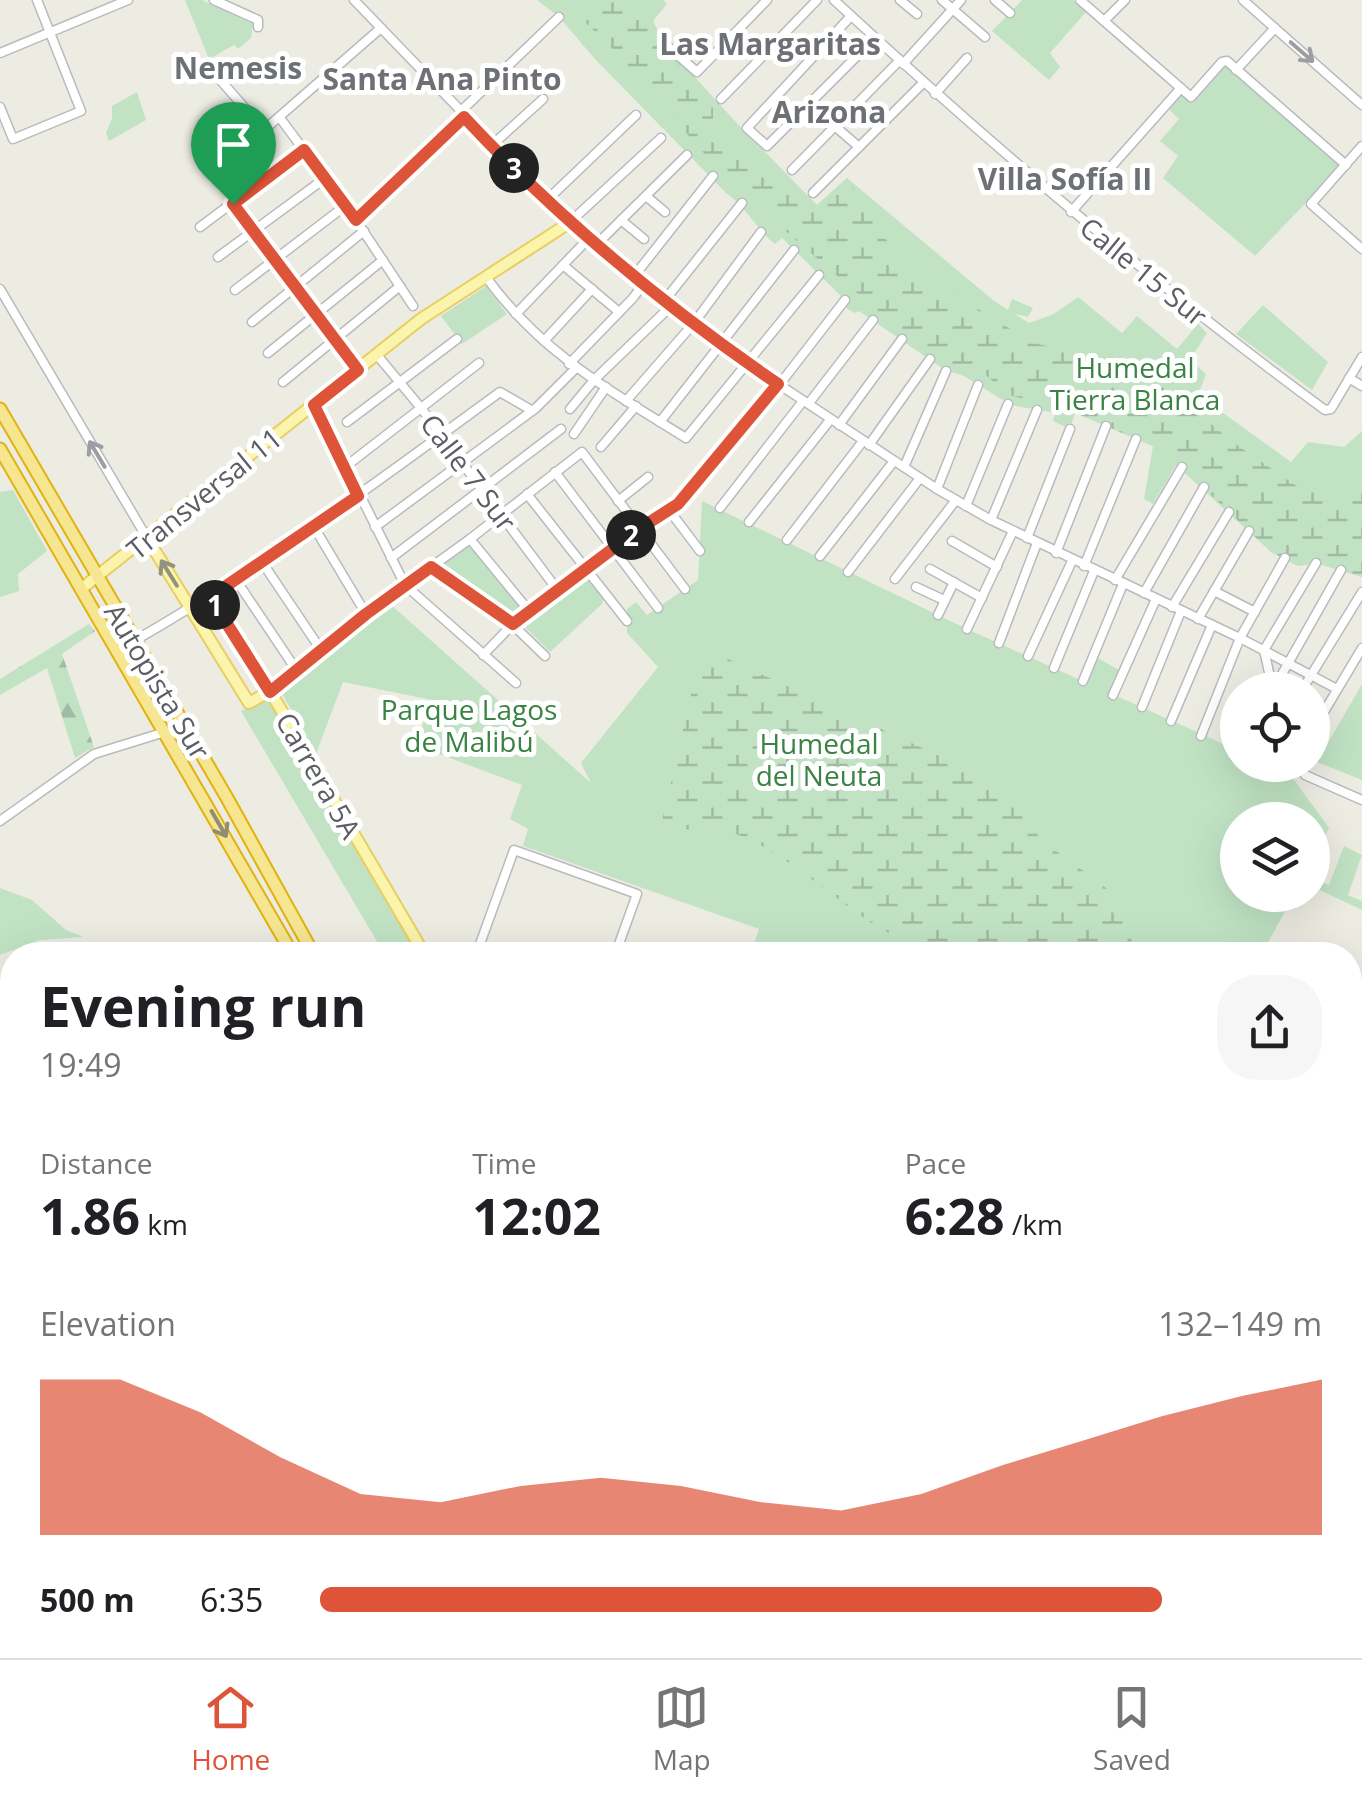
<!DOCTYPE html>
<meta charset="utf-8">
<style>
:root{--surface:#fff;--page:#f6f6f6;--text:#202124;--muted:#757577;--line:#e0e0e0;--accent:#de5439}
body{margin:0;font-family:"Open Sans",sans-serif;background:var(--page);color:var(--text);height:100vh;display:flex;flex-direction:column;font-size:38px;white-space:nowrap}
*{box-sizing:border-box;margin:0}
p{font-size:32px;color:var(--muted)}
.icon{flex:none;width:55px;height:55px;fill:none;stroke:currentColor;stroke-width:2;stroke-linecap:round;stroke-linejoin:round}
.map{position:relative;flex:1;overflow:hidden}
.details{position:absolute;left:0px;top:942px;width:1362px;height:718px;display:flex;flex-direction:column;background:var(--surface);border-radius:40px 40px 0 0;box-shadow:0 10px 40px #0002}
.details>*{flex:none}
.buttons{position:absolute;left:1220px;top:672px;display:grid;gap:20px}
.buttons a{display:grid;place-items:center;width:110px;height:110px;border-radius:50%;background:var(--surface);box-shadow:0 10px 40px #0002;font-size:50px}
.pin{position:absolute;display:grid;place-items:center;width:85px;height:85px;color:#fff;margin:-102px -42px;border-radius:50% 50% 50% 0;rotate:-45deg;box-shadow:0 0 10px #0007}
.pin .icon{rotate:45deg}
.km{position:absolute;width:50px;height:50px;margin:-25px;border-radius:50%;background:#222;color:#fff;font-size:28px;line-height:50px;text-align:center}
.round{display:grid;place-items:center;flex:none;width:105px;height:105px;border-radius:40px;background:var(--page)}
.headline{display:flex;align-items:center;justify-content:space-between;height:170px;padding:0 40px}
h1{font-size:55px;font-weight:700;line-height:75px}
.metrics{display:grid;grid-template-columns:repeat(3,1fr);gap:15px;height:170px;padding:10px 40px}
.metrics div{display:grid;align-content:center}
.metrics b{font-size:50px;font-weight:700}
.metrics small{font-size:28px;font-weight:400}
.metrics p{font-size:28px}
.chart{height:280px;padding:20px 40px}
.chart p{display:flex;justify-content:space-between}
.chart svg{width:100%;height:180px;margin-top:10px;fill:var(--accent);opacity:.7}
ul{padding:0 40px;list-style:none;font-size:32px}
li{display:grid;grid-template-columns:160px 120px 1fr;align-items:center;height:75px}
li i{height:25px;border-radius:12px;background:var(--accent)}
.tab-bar{display:flex;justify-content:space-around;align-items:center;height:140px;border-top:2px solid var(--line);background:var(--surface);font-size:28px;color:var(--muted)}
.tab-bar a{display:grid;justify-items:center;gap:5px}
.tab-bar .on{color:var(--accent)}
.map>svg:first-child{display:block}
</style>
<div class="map">
<svg width="1362" height="1658" viewBox="0 0 1362 1658">
<defs>
<pattern id="forest-firs" width="22" height="20" patternUnits="userSpaceOnUse" patternTransform="scale(2.5)"><rect width="22" height="20" fill="#c1e3c4"/><path d="M5 1l3.5 6h-7zM16 11l3.5 6h-7z" fill="#a0bba3"/></pattern>
<pattern id="wetland-marsh" width="20" height="14" patternUnits="userSpaceOnUse" patternTransform="scale(2.5)"><rect width="20" height="14" fill="#c1e3c4"/><path d="M1 5h8M5 5V1M11 12h8M15 12V8" fill="none" stroke="#a0bba3"/></pattern>
</defs>
<rect width="100%" height="100%" fill="#edece3"/>
<g fill="#c1e3c4">
<polygon points="185,0 202,0 253,24 251,38 238,49 234,45 209,59"/>
<path d="M 537,0 L 663,0 L 667,4 L 653,21 L 664,43 L 732,118 L 817,205 L 847,178 L 993,300 L 1008,310 L 1012,299 L 1033,308 L 1028,317 L 1015,314 L 1029,323 L 1054,314 L 1078,297 L 1122,333 L 1137,316 L 1177,349 L 1198,324 L 1207,333 L 1190,360 L 1206,374 L 1198,395 L 1291,462 L 1308,442 L 1344,447 L 1362,431 L 1362,577 L 1316,563 L 1298,566 L 1271,552 L 1176,465 L 1153,504 L 1144,499 L 1153,446 L 1075,413 L 1070,429 L 1053,421 L 1055,413 L 1011,405 L 962,375 L 946,371 L 859,311 L 855,313 L 846,308 L 845,300 L 782,238 L 775,244 C 754,227 747,207 726,193 L 594,58 L 559,17 Z"/>
<polygon points="1022,0 1073,0 1086,12 1050,53 1060,67 1049,80 992,31"/>
<polygon points="1222,62 1342,165 1255,256 1163,178 1178,156 1160,141 1179,119 1166,107 1181,88 1190,97"/>
<polygon points="137,92 146,120 109,141 106,133 112,118 112,106"/>
<polygon points="486,286 507,314 462,344 441,316"/>
<polygon points="1263,305 1328,362 1312,390 1236,334"/>
<polygon points="13,490 47,551 18,574 19,591 0,597 0,492"/>
<polygon points="702,501 967,629 1085,682 1096,657 1119,670 1110,693 1237,750 1238,765 1270,765 1289,773 1329,828 1313,859 1312,820 1238,820 1238,895 1294,895 1261,955 759,955 751,952 759,929 523,846 528,829 510,819 522,785 415,745 432,700 343,682 316,754 281,692 389,603 591,783 581,763 658,667 627,633 627,609 636,602 647,615 698,580"/>
<polygon points="470,545 523,611 511,619 438,567"/>
<polygon points="585,578 604,597 602,604 550,652 522,624"/>
<polygon points="1362,684 1362,780 1317,762"/>
<polygon points="267,697 419,955 385,955 241,711"/>
<polygon points="1344,846 1362,855 1348,895 1362,901 1362,910 1313,887 1313,879 1329,885"/>
<polygon points="0,888 32,900 66,930 84,937 40,940 0,955"/>
<polygon points="0,985 12,1042 12,1134 0,1138"/>
<polygon points="7,1166 12,1166 12,1433 0,1426 0,1172"/>
<polygon points="1362,1345 1362,1658 1151,1658 1139,1648 1350,1648 1350,1347"/>
</g>
<polygon fill="url(#forest-firs)" points="89,624 95,631 62,654 94,747 75,758 47,668 0,695 0,679"/>
<g fill="url(#wetland-marsh)">
<polygon points="562,0 625,0 638,5 668,56 713,97 713,127 817,205 847,178 899,260 1033,343 1145,367 1231,441 1304,491 1362,493 1362,577 1316,563 1298,566 1271,552 1166,452 1074,412 1009,395 980,370 952,364 893,324 729,182 617,53"/>
<path d="M 702,647 L 964,767 L 1017,800 L 1040,839 L 1125,902 L 1132,943 L 1129,955 L 946,955 C 928,944 908,943 889,933 C 837,906 770,834 712,828 C 695,827 676,832 659,834 Z"/>
<polygon points="1186,1648 1286,1648 1290,1658 1199,1658"/>
</g>
<g fill="none" stroke-linecap="round" stroke-linejoin="round">
<defs>
<g id="minor">
<polyline points="214,0 258,20 258,27"/>
<polyline points="354,0 569,223 748,364 937,489 991,520 1240,638 1337,689"/>
<path d="M 834,0 C 991,145 1152,283 1325,410 L 1331,409 L 1362,357"/>
<polyline points="900,0 917,14"/>
<polyline points="942,0 985,37"/>
<polyline points="995,0 1010,13"/>
<polyline points="1080,0 1191,97 1222,62 1227,61 1346,165"/>
<polyline points="1243,0 1362,105"/>
<polyline points="851,16 747,128 767,146 875,38"/>
<polyline points="1104,21 1125,0"/>
<polyline points="664,43 697,72 767,0"/>
<polyline points="0,53 128,0"/>
<polyline points="903,64 961,0"/>
<polyline points="209,67 264,130 381,28"/>
<polyline points="1236,70 1275,28"/>
<polyline points="935,94 967,58"/>
<polyline points="721,99 817,0"/>
<polyline points="809,104 859,147"/>
<polyline points="0,107 13,139 81,111 37,0"/>
<polyline points="460,112 559,17"/>
<polyline points="280,118 356,220 413,306"/>
<polyline points="491,146 543,99"/>
<polyline points="1362,146 1311,204 1362,249"/>
<polyline points="792,170 899,61"/>
<polyline points="813,193 923,83"/>
<polyline points="646,196 665,212"/>
<polyline points="546,201 636,115"/>
<polyline points="233,204 358,370"/>
<polyline points="1071,212 1181,88"/>
<polyline points="356,220 464,117"/>
<polyline points="621,220 644,239"/>
<polyline points="569,223 661,138"/>
<polyline points="200,227 303,150"/>
<polyline points="597,244 687,155"/>
<polyline points="218,257 324,179"/>
<polyline points="563,265 619,312"/>
<polyline points="635,275 713,176"/>
<path d="M 486,277 C 540,352 609,390 686,438 L 819,275"/>
<polyline points="0,289 147,538"/>
<polyline points="235,290 345,206"/>
<polyline points="665,300 742,203"/>
<polyline points="516,314 589,238"/>
<polyline points="252,322 364,231"/>
<polyline points="544,341 592,289"/>
<polyline points="268,353 383,260"/>
<polyline points="377,355 421,408 559,592"/>
<polyline points="569,364 633,298 644,283"/>
<polyline points="1349,378 1362,386"/>
<polyline points="283,382 400,286"/>
<polyline points="626,401 694,323 761,232"/>
<polyline points="809,403 873,320"/>
<polyline points="315,405 405,585 516,683"/>
<polyline points="570,409 594,380 672,305"/>
<polyline points="347,422 457,339"/>
<polyline points="660,422 794,250"/>
<polyline points="839,425 902,339"/>
<polyline points="574,434 606,387"/>
<polyline points="869,445 930,359"/>
<polyline points="601,447 636,406"/>
<polyline points="345,467 479,363"/>
<polyline points="904,467 946,371"/>
<polyline points="555,472 658,608"/>
<polyline points="937,489 978,385"/>
<polyline points="527,494 627,621"/>
<polyline points="618,501 648,477"/>
<polyline points="966,506 1008,404"/>
<polyline points="720,508 803,401"/>
<polyline points="669,510 700,551"/>
<polyline points="991,520 1037,410"/>
<polyline points="749,522 830,420"/>
<polyline points="314,527 366,614"/>
<polyline points="375,527 536,408 575,369"/>
<polyline points="1027,538 1070,429"/>
<polyline points="470,539 530,612"/>
<polyline points="787,540 863,441"/>
<polyline points="952,541 997,567"/>
<polyline points="1056,553 1106,426"/>
<polyline points="820,556 894,461"/>
<polyline points="391,558 561,429"/>
<polyline points="262,562 321,650"/>
<polyline points="1084,566 1136,439"/>
<polyline points="431,567 513,625 545,656"/>
<polyline points="930,569 982,598"/>
<polyline points="848,572 920,478"/>
<polyline points="895,579 956,500"/>
<polyline points="236,580 297,671"/>
<polyline points="1115,580 1182,467"/>
<polyline points="916,587 944,600"/>
<polyline points="1214,591 1255,612"/>
<polyline points="1144,593 1204,487"/>
<polyline points="210,597 270,691 366,614 470,539 582,452 685,589"/>
<polyline points="1172,607 1229,512"/>
<polyline points="938,615 954,582"/>
<polyline points="1198,619 1249,531"/>
<polyline points="967,629 1013,531"/>
<path d="M 134,641 C 263,567 381,479 500,392 L 531,410"/>
<polyline points="999,643 1037,543"/>
<polyline points="1264,650 1316,563"/>
<polyline points="1264,650 1273,690"/>
<polyline points="483,655 510,627 639,529 679,504 783,380 845,300"/>
<polyline points="1028,656 1072,561"/>
<polyline points="1054,668 1094,571"/>
<polyline points="1083,681 1123,584"/>
<polyline points="1273,690 1341,570"/>
<polyline points="1302,690 1362,592"/>
<polyline points="1113,695 1156,599"/>
<polyline points="1142,707 1181,611"/>
<polyline points="1171,721 1212,625"/>
<polyline points="1312,732 1362,648"/>
<polyline points="1201,736 1240,638 1285,558"/>
<polyline points="1301,765 1305,775 1362,800"/>
<polyline points="0,821 94,754 165,732"/>
<polyline points="476,955 514,850 637,894 615,955"/>
<polyline points="1350,1074 1362,1080"/>
<polyline points="0,1145 12,1141"/>
<polyline points="1350,1232 1362,1238"/>
<polyline points="0,1431 12,1440"/>
<polyline points="0,1509 12,1508"/>
<polyline points="0,1645 12,1627"/>
<polyline points="939,1648 957,1658"/>
<polyline points="352,1657 354,1648"/>
<polyline points="286,1658 288,1648"/>
<polyline points="429,1658 439,1658"/>
<polyline points="593,1658 594,1648"/>
</g>
<g id="major">
<polyline points="147,538 249,703 270,691 425,955"/>
<polyline points="81,589 421,319 569,223"/>
<polyline points="0,1515 12,1521"/>
<polyline points="188,1648 194,1658"/>
<polyline points="1018,1648 1035,1658"/>
</g>
<g id="highway">
<polyline points="0,409 227,798 314,955"/>
<polyline points="0,449 293,955"/>
<polyline points="534,1648 534,1658"/>
<polyline points="552,1648 553,1658"/>
</g>
</defs>
<use href="#minor" stroke="#b8babf" stroke-width="11"/>
<use href="#major" stroke="#e8ce61" stroke-width="14"/>
<use href="#highway" stroke="#e2b30e" stroke-width="15"/>
<use href="#minor" stroke="#fff" stroke-width="8"/>
<use href="#major" stroke="#faf4ac" stroke-width="10"/>
<use href="#highway" stroke="#f6e591" stroke-width="11"/>
</g>
<defs><path id="oneway-shaft" d="M-6 0H5M1.5-3L5.5 0L1.5 3" fill="none" stroke-width="1.6" stroke-linecap="round" stroke-linejoin="round" transform="scale(2.5)"/></defs>
<g stroke="#9d9ea1">
<use href="#oneway-shaft" transform="translate(1302 52) rotate(41)"/>
<use href="#oneway-shaft" transform="translate(97 454) rotate(-121)"/>
</g>
<use stroke="#93927d" href="#oneway-shaft" transform="translate(169 573) rotate(-122)"/>
<use stroke="#918d73" href="#oneway-shaft" transform="translate(219 824) rotate(60)"/>
<g fill="none" stroke-linecap="round" stroke-linejoin="round">
<defs>
<path id="route" d="M 464,117 C 558,218 664,306 778,384 L 678,504 L 639,529 L 513,624 L 431,567 L 366,614 L 270,692 L 210,597 L 358,496 L 314,405 L 358,370 L 233,204 L 304,150 L 356,220 Z"/>
</defs>
<use href="#route" stroke="#fff" stroke-width="20"/>
<use href="#route" stroke="#de5439" stroke-width="12"/>
</g>
<g text-anchor="middle" dominant-baseline="central" stroke-width="10" stroke-linejoin="round" paint-order="stroke">
<g font-size="28" fill="#5b5e63" stroke="#fff">
<text transform="translate(1144 271) rotate(39)">Calle 15 Sur</text>
<text transform="translate(469 472) rotate(53)">Calle 7 Sur</text>
<text transform="translate(204 493) rotate(-39)">Transversal 11</text>
<text transform="translate(158 681) rotate(59)">Autopista Sur</text>
<text transform="translate(319 775) rotate(60)">Carrera 5A</text>
</g>
<g font-size="28" fill="#3b8344" stroke="#fff">
<text x="1135" y="367">Humedal<tspan x="1135" dy="32">Tierra Blanca</tspan></text>
<text x="469" y="709">Parque Lagos<tspan x="469" dy="32">de Malibú</tspan></text>
<text x="819" y="743">Humedal<tspan x="819" dy="32">del Neuta</tspan></text>
</g>
<g font-size="30" font-weight="bold" fill="#6d7075" stroke="#fff">
<text x="770" y="43">Las Margaritas</text>
<text x="238" y="67">Nemesis</text>
<text x="442" y="78">Santa Ana Pinto</text>
<text x="829" y="111">Arizona</text>
<text x="1065" y="178">Villa Sofía II</text>
</g>
</g>
</svg>
<div class="buttons">
<a><svg class="icon" aria-label="locate" viewBox="0 0 24 24"><circle cx="12" cy="12" r="6"/><path d="M12 2v4M12 18v4M2 12h4M18 12h4"/></svg></a>
<a><svg class="icon" aria-label="layers" viewBox="0 0 24 24"><path d="M12 4l9 5-9 5-9-5zM3 14l9 5 9-5"/></svg></a>
</div>
<div class="pin" style="left:233px;top:204px;background:#1e9e55"><svg class="icon" aria-label="arrive" viewBox="0 0 24 24"><path d="M6 21V4h12l-3 4 3 4H6"/></svg></div>
<b class="km" style="left:215px;top:605px">1</b>
<b class="km" style="left:631px;top:535px">2</b>
<b class="km" style="left:514px;top:168px">3</b>
<section class="details">
<div class="headline"><div><h1>Evening run</h1><p>19:49</p></div><a class="round"><svg class="icon" aria-label="share" viewBox="0 0 24 24"><path d="M12 15V3M7 8l5-5 5 5M5 13v7h14v-7"/></svg></a></div>
<div class="metrics">
<div><p>Distance</p><b>1.86<small> km</small></b></div>
<div><p>Time</p><b>12:02</b></div>
<div><p>Pace</p><b>6:28<small> /km</small></b></div>
</div>
<div class="chart"><p><span>Elevation</span>132–149 m</p>
<svg viewBox="0 0 160 44" preserveAspectRatio="none"><path d="M0 44V6L10 6L20 14L30 25L40 34L50 36L60 32L70 30L80 32L90 36L100 38L110 34L120 27L130 21L140 15L150 10L160 6V44z"/></svg>
</div>
<ul>
<li><b>500 m</b>6:35<i style="width:84%"></i></li>
</ul>
</section>
</div>
<nav class="tab-bar">
<a class="on"><svg class="icon" aria-label="home" viewBox="0 0 24 24"><path d="M3 11l9-7 9 7M6 9v11h12V9"/></svg>Home</a>
<a><svg class="icon" aria-label="map" viewBox="0 0 24 24"><path d="M3 6l6-2 6 2 6-2v14l-6 2-6-2-6 2zM9 4v14M15 6v14"/></svg>Map</a>
<a><svg class="icon" aria-label="saved" viewBox="0 0 24 24"><path d="M7 4h10v16l-5-4-5 4z"/></svg>Saved</a>
</nav>
